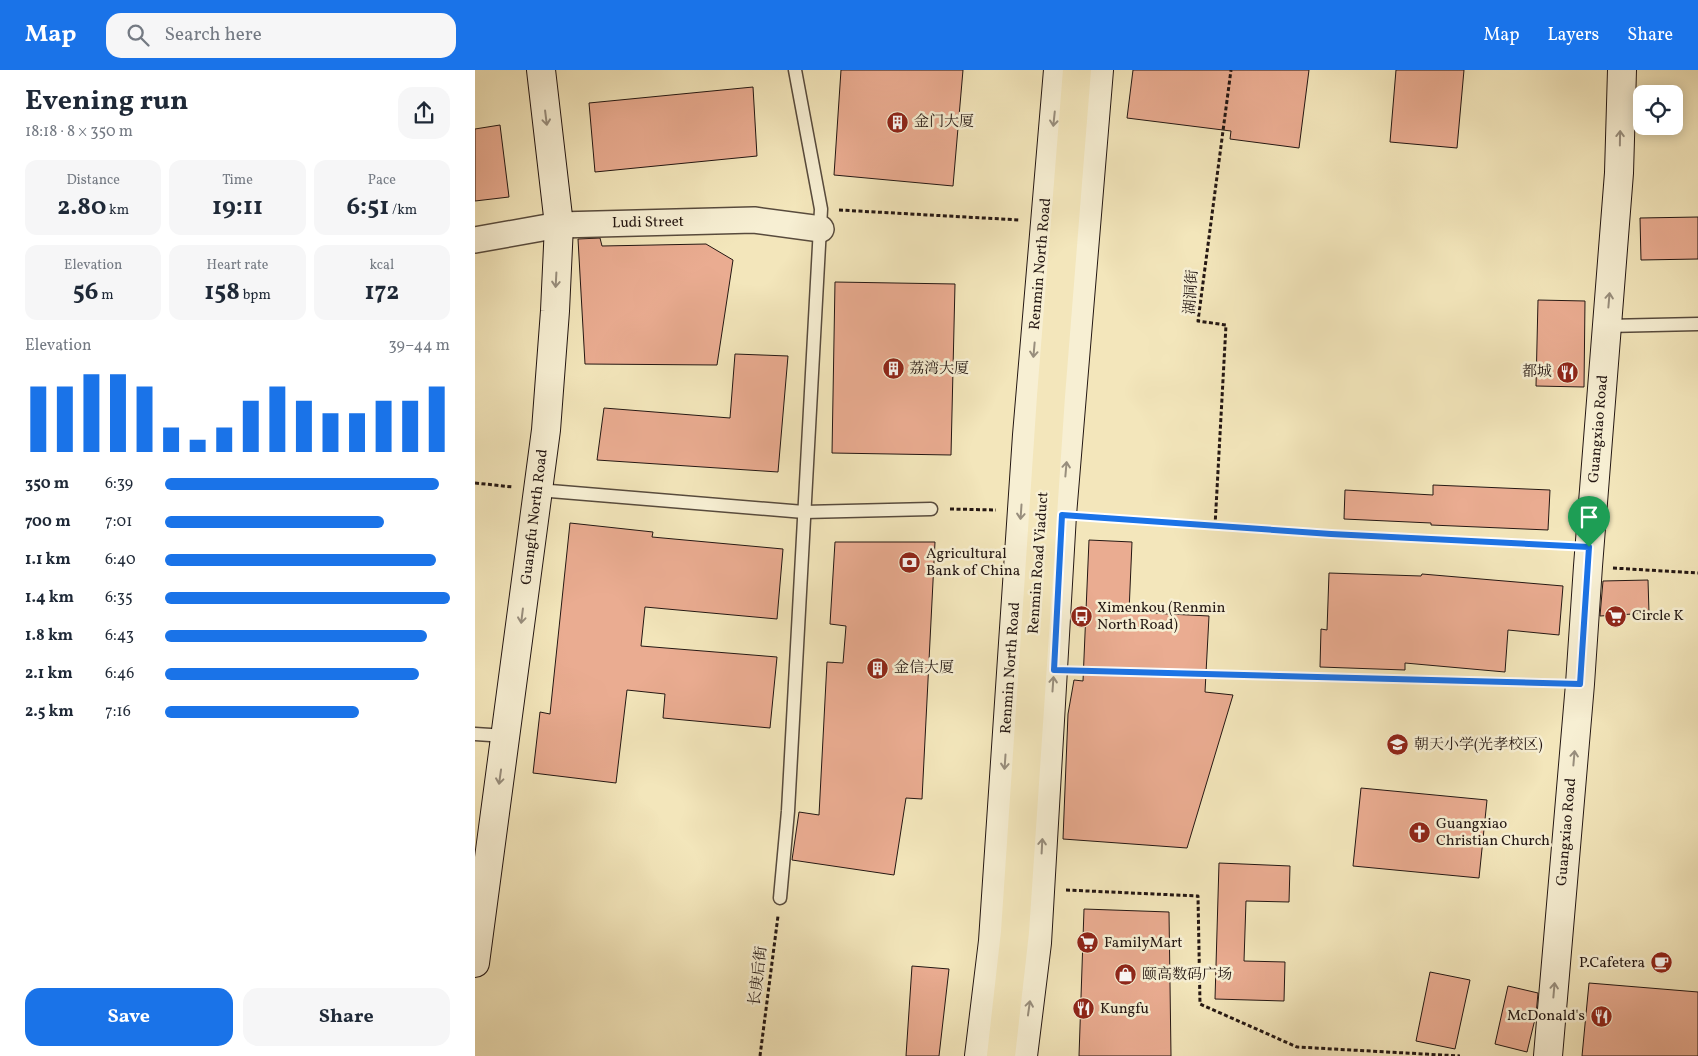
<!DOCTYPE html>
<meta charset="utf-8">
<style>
:root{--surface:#fff;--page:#f6f6f7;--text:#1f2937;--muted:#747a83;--accent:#1a73e8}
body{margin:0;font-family:Vollkorn,"Noto Serif SC",serif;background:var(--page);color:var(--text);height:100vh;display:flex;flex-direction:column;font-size:19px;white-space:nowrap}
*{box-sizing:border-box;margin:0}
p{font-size:16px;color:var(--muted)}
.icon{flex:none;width:28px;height:28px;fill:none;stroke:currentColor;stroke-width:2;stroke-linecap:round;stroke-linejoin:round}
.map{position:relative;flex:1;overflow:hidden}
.panel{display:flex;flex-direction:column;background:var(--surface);width:475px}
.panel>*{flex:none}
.tools{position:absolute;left:1158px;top:15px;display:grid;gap:10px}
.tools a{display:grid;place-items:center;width:50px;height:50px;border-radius:10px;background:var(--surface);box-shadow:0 2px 12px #0003;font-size:25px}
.pin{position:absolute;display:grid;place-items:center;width:42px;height:42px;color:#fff;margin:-51px -21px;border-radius:50% 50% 50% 0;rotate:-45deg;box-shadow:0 0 5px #0007}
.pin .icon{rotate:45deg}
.round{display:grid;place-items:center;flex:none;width:52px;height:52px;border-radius:15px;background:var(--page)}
.summary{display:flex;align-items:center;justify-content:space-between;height:85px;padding:0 25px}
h1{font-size:28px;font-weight:700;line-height:38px}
.metrics{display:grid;grid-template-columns:repeat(3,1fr);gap:8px;height:85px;padding:5px 25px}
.metrics div{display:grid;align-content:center;border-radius:12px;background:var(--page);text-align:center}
.metrics b{font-size:25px;font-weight:700}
.metrics small{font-size:14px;font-weight:400}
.metrics p{font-size:14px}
.chart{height:140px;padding:10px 25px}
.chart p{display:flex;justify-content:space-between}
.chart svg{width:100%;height:90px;margin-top:5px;stroke:var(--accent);stroke-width:6}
.cta{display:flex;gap:10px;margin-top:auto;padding:10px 25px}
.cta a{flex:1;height:58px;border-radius:15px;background:var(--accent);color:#fff;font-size:20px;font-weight:700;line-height:58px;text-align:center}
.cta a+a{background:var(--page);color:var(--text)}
ul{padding:0 25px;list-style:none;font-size:16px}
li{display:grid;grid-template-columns:80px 60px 1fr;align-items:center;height:38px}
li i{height:12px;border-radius:6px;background:var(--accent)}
header{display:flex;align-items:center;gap:30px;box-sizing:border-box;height:70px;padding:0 25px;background:var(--accent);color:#fff}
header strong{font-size:24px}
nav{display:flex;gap:28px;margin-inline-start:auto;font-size:18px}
.search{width:350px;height:45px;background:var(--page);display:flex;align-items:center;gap:12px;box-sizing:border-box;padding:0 18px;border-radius:15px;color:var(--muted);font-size:19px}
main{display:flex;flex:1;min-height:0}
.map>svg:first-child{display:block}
</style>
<header>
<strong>Map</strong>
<div class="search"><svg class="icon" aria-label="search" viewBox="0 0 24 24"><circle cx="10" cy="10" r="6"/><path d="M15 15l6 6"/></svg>Search here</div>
<nav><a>Map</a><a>Layers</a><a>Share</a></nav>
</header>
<main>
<section class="panel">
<div class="summary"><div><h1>Evening run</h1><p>18:18 · 8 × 350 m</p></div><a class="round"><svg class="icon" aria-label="share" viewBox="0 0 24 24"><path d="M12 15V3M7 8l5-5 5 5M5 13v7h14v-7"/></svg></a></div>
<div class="metrics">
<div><p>Distance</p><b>2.80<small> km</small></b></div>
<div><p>Time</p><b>19:11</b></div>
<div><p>Pace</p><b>6:51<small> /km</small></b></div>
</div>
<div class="metrics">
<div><p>Elevation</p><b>56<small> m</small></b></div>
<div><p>Heart rate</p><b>158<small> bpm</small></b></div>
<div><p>kcal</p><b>172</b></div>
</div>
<div class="chart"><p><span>Elevation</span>39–44 m</p>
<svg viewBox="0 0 160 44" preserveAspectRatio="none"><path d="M5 44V12M15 44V12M25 44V6M35 44V6M45 44V12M55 44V32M65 44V38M75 44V32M85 44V19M95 44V12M105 44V19M115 44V25M125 44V25M135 44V19M145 44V19M155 44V12"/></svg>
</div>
<ul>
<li><b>350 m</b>6:39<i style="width:96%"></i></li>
<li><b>700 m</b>7:01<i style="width:77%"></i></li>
<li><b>1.1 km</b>6:40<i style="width:95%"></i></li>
<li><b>1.4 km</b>6:35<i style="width:100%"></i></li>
<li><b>1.8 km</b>6:43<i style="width:92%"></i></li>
<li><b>2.1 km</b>6:46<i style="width:89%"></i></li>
<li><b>2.5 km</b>7:16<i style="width:68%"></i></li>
</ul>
<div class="cta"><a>Save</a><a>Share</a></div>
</section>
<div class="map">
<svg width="1223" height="986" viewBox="0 0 1223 986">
<rect width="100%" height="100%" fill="#f3e6bb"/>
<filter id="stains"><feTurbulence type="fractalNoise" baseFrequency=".004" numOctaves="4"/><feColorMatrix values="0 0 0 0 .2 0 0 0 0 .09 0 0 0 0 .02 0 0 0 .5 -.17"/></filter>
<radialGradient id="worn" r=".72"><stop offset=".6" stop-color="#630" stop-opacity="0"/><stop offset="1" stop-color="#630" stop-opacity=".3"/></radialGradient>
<g fill="#eaac91" stroke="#241713">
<polygon points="366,0 488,0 478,116 359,105"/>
<polygon points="658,0 834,0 824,78 755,69 756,61 652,48"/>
<polygon points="921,0 989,0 982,78 915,72"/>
<polygon points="278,17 282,86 120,102 114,33"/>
<polygon points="25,55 34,127 0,131 0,59"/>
<polygon points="1223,147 1223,189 1166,190 1165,148"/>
<polygon points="125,168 127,176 231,174 258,190 242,295 110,294 103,169"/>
<polygon points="360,212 480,214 476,385 357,383"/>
<polygon points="1063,230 1110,231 1109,317 1061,316"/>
<polygon points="260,284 313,286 303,402 122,390 129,338 255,348"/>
<polygon points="958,415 1075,420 1073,460 956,455 956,453 869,449 870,420 958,425"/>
<polygon points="95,453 178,462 177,467 308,479 302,549 170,537 166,576 302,587 295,658 188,648 190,624 152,620 141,713 58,703 65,642 75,644"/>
<polygon points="614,470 657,472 654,542 734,546 730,622 758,625 712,778 588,769 593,644 599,610 608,611"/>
<polygon points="360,472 460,472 447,729 431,728 419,805 317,790 324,742 344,745 352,592 368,593 371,556 355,554"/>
<polygon points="854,503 946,506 947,504 1088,516 1084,565 1033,560 1030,602 930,593 930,600 845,597 846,559 852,560"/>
<polygon points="1173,510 1174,543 1125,546 1128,511"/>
<polygon points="886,718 1012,730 1004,808 878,796"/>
<polygon points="744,793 815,796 814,832 771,831 769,891 810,892 809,931 740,929"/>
<polygon points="609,839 694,842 696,986 604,986"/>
<polygon points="437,896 474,899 464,986 431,986"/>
<polygon points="955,902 995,910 980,979 941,971"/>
<polygon points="1114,913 1223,922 1223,986 1107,986"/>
<polygon points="1033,916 1063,923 1061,945 1052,982 1020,974"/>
</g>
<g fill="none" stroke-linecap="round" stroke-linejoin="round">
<defs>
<g id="lane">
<polyline points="1132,256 1223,254"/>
<polyline points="63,420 329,442 456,439"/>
<polyline points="0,664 31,666"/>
<polyline points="305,828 313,741 346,139 320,0"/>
</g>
<polyline id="street" points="0,170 84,155 279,150 346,159"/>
<g id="secondary">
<polyline points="0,893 71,360 80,241 84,155 66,0"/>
<polyline points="504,986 518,871 552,365 583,0"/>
<polyline points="548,986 562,873 587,445 624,0"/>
<polyline points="1073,986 1105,614 1113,496 1144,103 1147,0"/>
</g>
<polyline id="primary" points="526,986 540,862 576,326 602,0"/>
</defs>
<use href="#lane" stroke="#584b3d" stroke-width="15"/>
<use href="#street" stroke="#584b3d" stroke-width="28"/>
<use href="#secondary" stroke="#241713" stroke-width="30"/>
<use href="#primary" stroke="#241713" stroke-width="30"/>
<g stroke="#241713" stroke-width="3" stroke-dasharray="4 2.5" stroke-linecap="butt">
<polyline points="364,140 545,150"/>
<polyline points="0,413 38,417"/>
<polyline points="475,439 521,440"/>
<polyline points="613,447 856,464 1089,476"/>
<polyline points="740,456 751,255 723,251 756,0"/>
<polyline points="1138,498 1223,503"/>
<polyline points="604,600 1080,613"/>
<polyline points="591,820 723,826 725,934 822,977 985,986"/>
<polyline points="285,986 303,846"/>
</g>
<use href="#lane" stroke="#f7efd3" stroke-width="12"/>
<use href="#street" stroke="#f7efd3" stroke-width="25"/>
<use href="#secondary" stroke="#f7efd3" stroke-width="28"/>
<use href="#primary" stroke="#f3e6bb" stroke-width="28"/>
</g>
<defs><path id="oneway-shaft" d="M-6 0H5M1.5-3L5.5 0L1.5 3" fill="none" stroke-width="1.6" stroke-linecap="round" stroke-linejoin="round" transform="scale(1.25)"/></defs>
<g stroke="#988e7d">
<use href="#oneway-shaft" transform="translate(71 48) rotate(83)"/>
<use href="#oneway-shaft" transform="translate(579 49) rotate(96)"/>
<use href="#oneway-shaft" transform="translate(1145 68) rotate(-89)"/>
<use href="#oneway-shaft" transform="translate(81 210) rotate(93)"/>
<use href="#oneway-shaft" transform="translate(1134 230) rotate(-85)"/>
<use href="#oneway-shaft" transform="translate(559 280) rotate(95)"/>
<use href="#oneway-shaft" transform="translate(591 399) rotate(-85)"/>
<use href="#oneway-shaft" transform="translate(546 442) rotate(94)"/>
<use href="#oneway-shaft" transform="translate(47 546) rotate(97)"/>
<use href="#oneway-shaft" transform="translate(578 614) rotate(-86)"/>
<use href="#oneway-shaft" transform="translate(1099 688) rotate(-85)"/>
<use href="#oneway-shaft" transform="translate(530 692) rotate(94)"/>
<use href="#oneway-shaft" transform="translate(25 707) rotate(98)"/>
<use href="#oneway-shaft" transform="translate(567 776) rotate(-87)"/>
<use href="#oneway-shaft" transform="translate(1079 920) rotate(-85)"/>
<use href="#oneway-shaft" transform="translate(554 938) rotate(-82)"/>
</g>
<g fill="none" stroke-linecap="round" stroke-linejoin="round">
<defs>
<polygon id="route" points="587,445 856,464 1114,477 1105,614 579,600"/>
</defs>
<use href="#route" stroke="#fff" stroke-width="10"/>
<use href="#route" stroke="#1a73e8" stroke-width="6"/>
</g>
<defs>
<symbol id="building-disc" viewBox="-11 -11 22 22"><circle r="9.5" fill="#8f2418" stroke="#f7efd3"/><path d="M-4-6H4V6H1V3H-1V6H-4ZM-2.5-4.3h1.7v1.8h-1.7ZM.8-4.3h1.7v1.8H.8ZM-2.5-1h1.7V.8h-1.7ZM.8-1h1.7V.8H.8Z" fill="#fff"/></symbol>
<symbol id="restaurant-disc" viewBox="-11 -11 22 22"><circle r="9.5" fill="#8f2418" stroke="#f7efd3"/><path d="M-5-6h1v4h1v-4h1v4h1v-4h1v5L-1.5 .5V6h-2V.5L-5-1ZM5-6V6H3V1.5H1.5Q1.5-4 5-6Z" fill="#fff"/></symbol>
<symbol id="bank-disc" viewBox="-11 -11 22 22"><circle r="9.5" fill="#8f2418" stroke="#f7efd3"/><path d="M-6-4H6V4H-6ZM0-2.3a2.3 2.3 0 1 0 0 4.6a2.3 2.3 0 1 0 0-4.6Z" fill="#fff"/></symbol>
<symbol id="supermarket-disc" viewBox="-11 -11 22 22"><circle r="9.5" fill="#8f2418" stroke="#f7efd3"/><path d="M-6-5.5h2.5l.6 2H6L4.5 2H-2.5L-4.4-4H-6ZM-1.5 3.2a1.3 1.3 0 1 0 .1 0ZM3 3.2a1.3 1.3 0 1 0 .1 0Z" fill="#fff"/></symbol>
<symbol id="bus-disc" viewBox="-11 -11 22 22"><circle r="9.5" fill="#8f2418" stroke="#f7efd3"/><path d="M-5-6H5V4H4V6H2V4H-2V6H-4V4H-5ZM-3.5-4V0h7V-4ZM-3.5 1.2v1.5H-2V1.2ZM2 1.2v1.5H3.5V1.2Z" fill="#fff"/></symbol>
<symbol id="school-disc" viewBox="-11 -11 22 22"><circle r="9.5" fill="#8f2418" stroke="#f7efd3"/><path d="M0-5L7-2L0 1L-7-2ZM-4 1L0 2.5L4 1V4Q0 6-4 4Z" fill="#fff"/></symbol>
<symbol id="church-disc" viewBox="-11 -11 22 22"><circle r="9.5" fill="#8f2418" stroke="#f7efd3"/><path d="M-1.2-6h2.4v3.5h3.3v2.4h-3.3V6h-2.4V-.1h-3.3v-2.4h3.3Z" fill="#fff"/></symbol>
<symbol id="cafe-disc" viewBox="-11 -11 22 22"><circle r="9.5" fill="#8f2418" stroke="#f7efd3"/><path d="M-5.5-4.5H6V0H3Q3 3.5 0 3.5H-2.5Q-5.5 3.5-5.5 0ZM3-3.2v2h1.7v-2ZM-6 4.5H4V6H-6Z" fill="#fff"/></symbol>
<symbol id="shop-disc" viewBox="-11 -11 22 22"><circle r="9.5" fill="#8f2418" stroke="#f7efd3"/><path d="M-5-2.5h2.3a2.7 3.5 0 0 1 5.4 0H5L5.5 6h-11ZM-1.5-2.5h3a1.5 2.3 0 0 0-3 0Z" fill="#fff"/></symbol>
</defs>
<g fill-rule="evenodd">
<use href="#building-disc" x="410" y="40" width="25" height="25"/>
<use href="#building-disc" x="406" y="286" width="25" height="25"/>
<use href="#restaurant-disc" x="1080" y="290" width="25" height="25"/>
<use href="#bank-disc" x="422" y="480" width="25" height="25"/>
<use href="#supermarket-disc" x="1128" y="534" width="25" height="25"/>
<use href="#bus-disc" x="594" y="534" width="25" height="25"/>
<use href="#building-disc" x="390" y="586" width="25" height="25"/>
<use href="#school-disc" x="910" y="662" width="25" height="25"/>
<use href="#church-disc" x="932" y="750" width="25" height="25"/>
<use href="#supermarket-disc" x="600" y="860" width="25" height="25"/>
<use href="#cafe-disc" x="1174" y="880" width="25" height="25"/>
<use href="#shop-disc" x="638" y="892" width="25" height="25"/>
<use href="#restaurant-disc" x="596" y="926" width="25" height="25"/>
<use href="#restaurant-disc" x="1114" y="934" width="25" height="25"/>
</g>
<g text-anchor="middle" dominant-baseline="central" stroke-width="5" stroke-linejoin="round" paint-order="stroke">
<g font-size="15" fill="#241713" stroke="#f7efd3" text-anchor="start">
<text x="439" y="52">金门大厦</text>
<text x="434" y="299">荔湾大厦</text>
<text x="1077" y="302" text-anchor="end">都城</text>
<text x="451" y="484">Agricultural<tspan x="451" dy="17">Bank of China</tspan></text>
<text x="622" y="538">Ximenkou (Renmin<tspan x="622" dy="17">North Road)</tspan></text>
<text x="1157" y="546">Circle K</text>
<text x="419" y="598">金信大厦</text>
<text x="939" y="675">朝天小学(光孝校区)</text>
<text x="961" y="754">Guangxiao<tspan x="961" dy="17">Christian Church</tspan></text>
<text x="629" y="873">FamilyMart</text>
<text x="1170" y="893" text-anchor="end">P.Cafetera</text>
<text x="667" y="905">颐高数码广场</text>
<text x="625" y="939">Kungfu</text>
<text x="1110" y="946" text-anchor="end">McDonald's</text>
</g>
<g font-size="15" fill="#241713" stroke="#f7efd3">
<text transform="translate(173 153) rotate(-1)">Ludi Street</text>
<text transform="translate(566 194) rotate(-85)">Renmin North Road</text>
<text transform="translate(717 222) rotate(-86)">湖洞街</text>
<text transform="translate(1124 359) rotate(-85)">Guangxiao Road</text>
<text transform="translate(60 447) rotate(-83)">Guangfu North Road</text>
<text transform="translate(564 493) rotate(-86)">Renmin Road Viaduct</text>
<text transform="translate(536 598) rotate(-86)">Renmin North Road</text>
<text transform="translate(1092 762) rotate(-85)">Guangxiao Road</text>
<text transform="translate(284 906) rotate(-83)">长庚后街</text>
</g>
</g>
<rect width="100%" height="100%" filter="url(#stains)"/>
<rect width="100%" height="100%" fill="url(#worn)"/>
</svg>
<div class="tools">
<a><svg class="icon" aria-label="locate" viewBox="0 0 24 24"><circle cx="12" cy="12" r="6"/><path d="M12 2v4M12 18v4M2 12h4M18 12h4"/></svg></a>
</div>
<div class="pin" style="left:1114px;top:477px;background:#1e9e55"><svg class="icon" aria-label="arrive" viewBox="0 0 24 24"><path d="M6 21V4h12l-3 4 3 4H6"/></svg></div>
</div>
</main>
